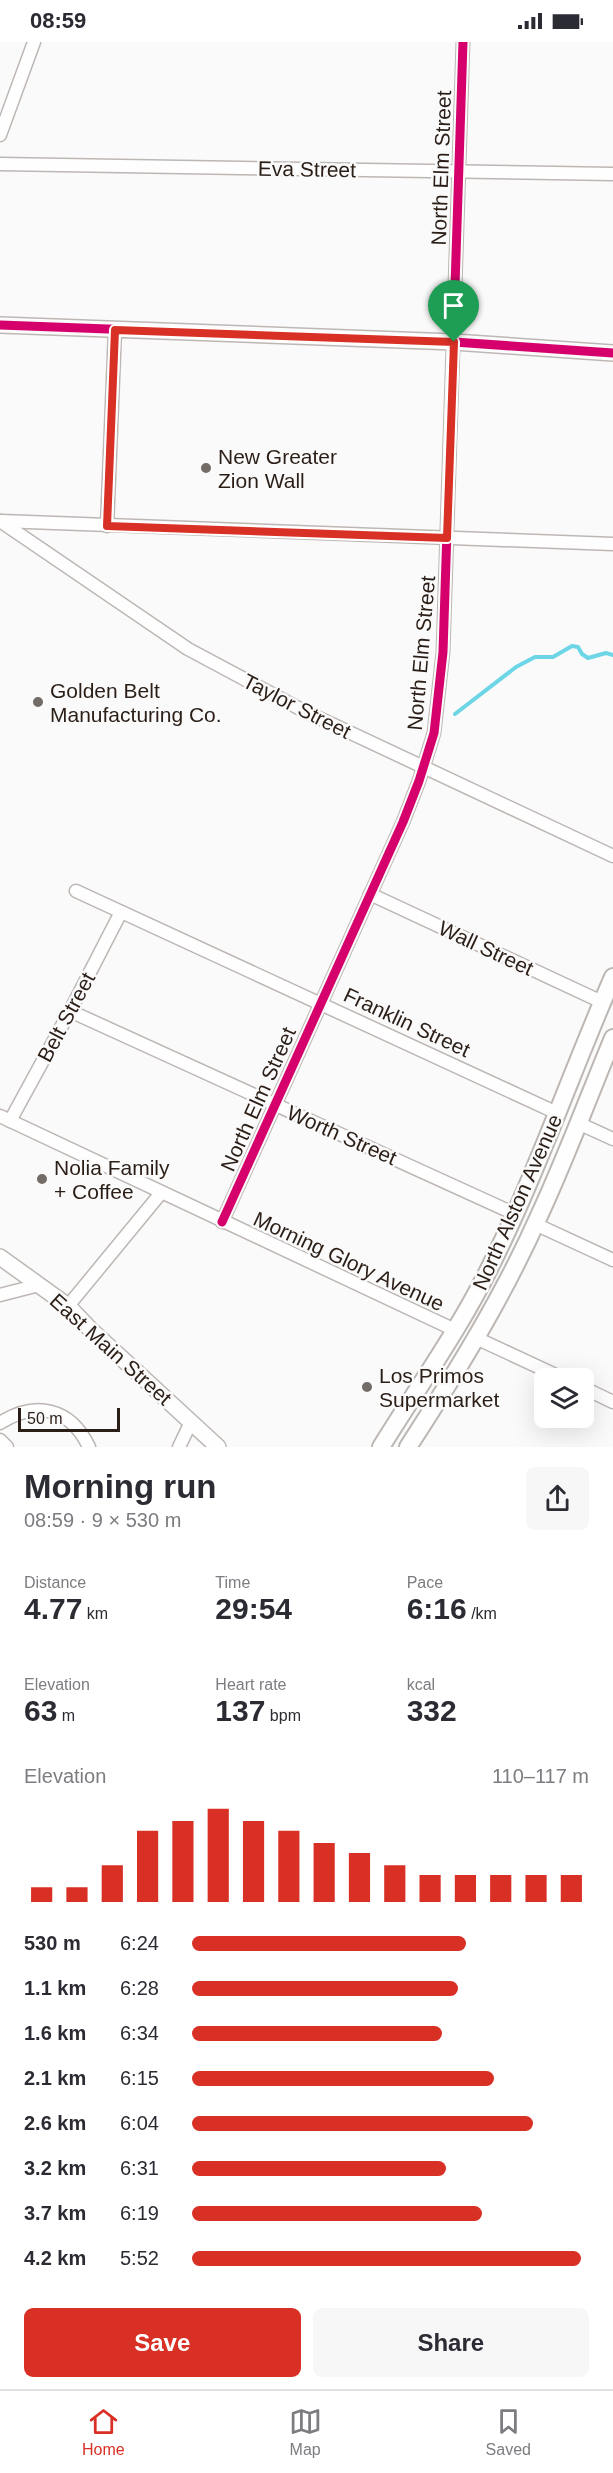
<!DOCTYPE html>
<meta charset="utf-8">
<style>
:root{--surface:#fff;--page:#f7f7f7;--text:#2b2b33;--muted:#7c7c81;--line:#e1e1e2;--accent:#d93025}
body{margin:0;font-family:Arial,sans-serif;background:var(--page);color:var(--text);height:100vh;display:flex;flex-direction:column;font-size:22px;white-space:nowrap}
*{box-sizing:border-box;margin:0}
p{font-size:20px;color:var(--muted)}
.icon{flex:none;width:33px;height:33px;fill:none;stroke:currentColor;stroke-width:2;stroke-linecap:round;stroke-linejoin:round}
.map{position:relative;height:1405px;overflow:hidden}
.panel{display:flex;flex-direction:column;background:var(--surface);flex:1}
.panel>*{flex:none}
.buttons{position:absolute;left:534px;top:1326px;display:grid;gap:12px}
.buttons a{display:grid;place-items:center;width:60px;height:60px;border-radius:9px;background:var(--surface);box-shadow:0 6px 24px #0002;font-size:30px}
.scale{position:absolute;left:18px;bottom:15px;width:102px;box-sizing:border-box;padding-left:6px;border:3px solid #2b1e17;border-top:0;font-size:16px;line-height:21px;white-space:nowrap;color:#2b1e17;-webkit-text-stroke:4px #fafafa;paint-order:stroke}
.pin{position:absolute;display:grid;place-items:center;width:51px;height:51px;color:#fff;margin:-62px -26px;border-radius:50% 50% 50% 0;rotate:-45deg;box-shadow:0 0 6px #0007}
.pin .icon{rotate:45deg}
.round{display:grid;place-items:center;flex:none;width:63px;height:63px;border-radius:9px;background:var(--page)}
.overview{display:flex;align-items:center;justify-content:space-between;height:102px;padding:0 24px}
h1{font-size:33px;font-weight:700;line-height:45px}
.stats{display:grid;grid-template-columns:repeat(3,1fr);gap:9px;height:102px;padding:6px 24px}
.stats div{display:grid;align-content:center}
.stats b{font-size:30px;font-weight:700}
.stats small{font-size:16px;font-weight:400}
.stats p{font-size:16px}
.chart{height:168px;padding:12px 24px}
.chart p{display:flex;justify-content:space-between}
.chart svg{width:100%;height:108px;margin-top:6px;stroke:var(--accent);stroke-width:6}
.cta{display:flex;gap:12px;margin-top:auto;padding:12px 24px}
.cta a{flex:1;height:69px;border-radius:9px;background:var(--accent);color:#fff;font-size:24px;font-weight:700;line-height:69px;text-align:center}
.cta a+a{background:var(--page);color:var(--text)}
ul{padding:0 24px;list-style:none;font-size:20px}
li{display:grid;grid-template-columns:96px 72px 1fr;align-items:center;height:45px}
li i{height:15px;border-radius:8px;background:var(--accent)}
.status{display:flex;justify-content:space-between;align-items:center;height:42px;padding:0 30px;background:var(--surface);direction:ltr}
.status svg{height:16px;fill:currentColor}
.tabs{display:flex;justify-content:space-around;align-items:center;height:84px;border-top:2px solid var(--line);background:var(--surface);font-size:16px;color:var(--muted)}
.tabs a{display:grid;justify-items:center;gap:3px}
.tabs .selected{color:var(--accent)}
.map>svg:first-child{display:block}
</style>
<div class="status"><b>08:59</b><svg viewBox="0 0 49 12"><path d="M0 12V9h3v3zM5 12V6h3v6zM10 12V3h3v9zM15 12V0h3v12zM26 1h20v11H26zM47 4h2v5h-2z"/></svg></div>
<div class="map">
<svg width="613" height="1405" viewBox="0 0 613 1405">
<rect width="100%" height="100%" fill="#fafafa"/>
<g fill="none" stroke-linecap="round" stroke-linejoin="round">
<polyline stroke="#6dd6e6" stroke-width="4" points="455,672 516,625 535,615 553,615 572,604 578,605 582,612 588,616 606,611 613,613"/>
<defs>
<g id="minor">
<polyline points="0,93 34,0"/>
<polyline points="0,122 613,132"/>
<polyline points="0,479 188,607 304,669 613,814"/>
<polyline points="1,479 613,502"/>
<polyline points="107,484 115,288"/>
<polyline points="76,849 557,1071"/>
<polyline points="370,852 602,960"/>
<polyline points="70,969 515,1172"/>
<polyline points="0,1074 455,1288"/>
<polyline points="10,1079 70,969 121,870"/>
<polyline points="578,1081 613,1097"/>
<polyline points="222,1180 403,780 419,739 434,691 443,610 463,0"/>
<polyline points="535,1182 613,1218"/>
<polyline points="0,1253 39,1243"/>
<polyline points="68,1264 161,1151"/>
<polyline points="476,1296 562,1336"/>
<polyline points="584,1346 613,1360"/>
<path d="M 0,1381 C 35,1359 70,1365 89,1405"/>
<polyline points="0,1398 7,1405"/>
<polyline points="179,1405 191,1380"/>
</g>
<g id="tertiary">
<polyline points="0,283 454,300 613,311"/>
<polyline points="0,1215 68,1264 90,1287 218,1405"/>
</g>
<g id="secondary">
<path d="M 381,1405 C 418,1345 459,1288 490,1225 C 537,1131 571,1031 613,935"/>
<path d="M 408,1405 C 456,1331 503,1255 539,1174 C 566,1116 588,1056 613,996"/>
</g>
</defs>
<use href="#minor" stroke="#bdb7b4" stroke-width="15"/>
<use href="#tertiary" stroke="#bdb7b4" stroke-width="18"/>
<use href="#secondary" stroke="#bdb7b4" stroke-width="20"/>
<use href="#minor" stroke="#fefefe" stroke-width="12"/>
<use href="#tertiary" stroke="#fefefe" stroke-width="15"/>
<use href="#secondary" stroke="#fefefe" stroke-width="16"/>
<defs>
<g id="cycleway">
<polyline points="0,283 454,300 613,311"/>
<polyline points="222,1180 403,780 419,739 434,691 443,610 463,0"/>
</g>
</defs>
<use href="#cycleway" stroke="#fafafa" stroke-width="13"/>
<use href="#cycleway" stroke="#d6006c" stroke-width="9"/>
</g>
<g fill="none" stroke-linecap="round" stroke-linejoin="round">
<defs>
<polygon id="route" points="115,288 454,300 447,496 107,484"/>
</defs>
<use href="#route" stroke="#fff" stroke-width="12"/>
<use href="#route" stroke="#d93025" stroke-width="8"/>
</g>
<g fill="#736b66" stroke="#fafafa" stroke-width="2">
<circle cx="206" cy="426" r="6"/>
<circle cx="38" cy="660" r="6"/>
<circle cx="42" cy="1137" r="6"/>
<circle cx="367" cy="1345" r="6"/>
</g>
<g text-anchor="middle" dominant-baseline="central" stroke-width="5" stroke-linejoin="round" paint-order="stroke">
<g font-size="21" fill="#2b1e17" stroke="#fafafa">
<text transform="translate(441 126) rotate(-88)">North Elm Street</text>
<text transform="translate(307 127) rotate(1)">Eva Street</text>
<text transform="translate(421 611) rotate(-85)">North Elm Street</text>
<text transform="translate(297 664) rotate(27)">Taylor Street</text>
<text transform="translate(486 906) rotate(25)">Wall Street</text>
<text transform="translate(66 975) rotate(-62)">Belt Street</text>
<text transform="translate(407 980) rotate(25)">Franklin Street</text>
<text transform="translate(258 1057) rotate(-66)">North Elm Street</text>
<text transform="translate(342 1093) rotate(24)">Worth Street</text>
<text transform="translate(517 1160) rotate(-66)">North Alston Avenue</text>
<text transform="translate(349 1219) rotate(25)">Morning Glory Avenue</text>
<text transform="translate(111 1307) rotate(42)">East Main Street</text>
</g>
<g font-size="21" fill="#2b1e17" stroke="#fafafa" text-anchor="start">
<text x="218" y="414">New Greater<tspan x="218" dy="24">Zion Wall</tspan></text>
<text x="50" y="648">Golden Belt<tspan x="50" dy="24">Manufacturing Co.</tspan></text>
<text x="54" y="1125">Nolia Family<tspan x="54" dy="24">+ Coffee</tspan></text>
<text x="379" y="1333">Los Primos<tspan x="379" dy="24">Supermarket</tspan></text>
</g>
</g>
</svg>
<div class="buttons">
<a><svg class="icon" aria-label="layers" viewBox="0 0 24 24"><path d="M12 4l9 5-9 5-9-5zM3 14l9 5 9-5"/></svg></a>
</div>
<div class="scale">50 m</div>
<div class="pin" style="left:454px;top:300px;background:#1e9e55"><svg class="icon" aria-label="arrive" viewBox="0 0 24 24"><path d="M6 21V4h12l-3 4 3 4H6"/></svg></div>
</div>
<section class="panel">
<div class="overview"><div><h1>Morning run</h1><p>08:59 · 9 × 530 m</p></div><a class="round"><svg class="icon" aria-label="share" viewBox="0 0 24 24"><path d="M12 15V3M7 8l5-5 5 5M5 13v7h14v-7"/></svg></a></div>
<div class="stats">
<div><p>Distance</p><b>4.77<small> km</small></b></div>
<div><p>Time</p><b>29:54</b></div>
<div><p>Pace</p><b>6:16<small> /km</small></b></div>
</div>
<div class="stats">
<div><p>Elevation</p><b>63<small> m</small></b></div>
<div><p>Heart rate</p><b>137<small> bpm</small></b></div>
<div><p>kcal</p><b>332</b></div>
</div>
<div class="chart"><p><span>Elevation</span>110–117 m</p>
<svg viewBox="0 0 160 44" preserveAspectRatio="none"><path d="M5 44V38M15 44V38M25 44V29M35 44V15M45 44V11M55 44V6M65 44V11M75 44V15M85 44V20M95 44V24M105 44V29M115 44V33M125 44V33M135 44V33M145 44V33M155 44V33"/></svg>
</div>
<ul>
<li><b>530 m</b>6:24<i style="width:69%"></i></li>
<li><b>1.1 km</b>6:28<i style="width:67%"></i></li>
<li><b>1.6 km</b>6:34<i style="width:63%"></i></li>
<li><b>2.1 km</b>6:15<i style="width:76%"></i></li>
<li><b>2.6 km</b>6:04<i style="width:86%"></i></li>
<li><b>3.2 km</b>6:31<i style="width:64%"></i></li>
<li><b>3.7 km</b>6:19<i style="width:73%"></i></li>
<li><b>4.2 km</b>5:52<i style="width:98%"></i></li>
</ul>
<div class="cta"><a>Save</a><a>Share</a></div>
</section>
<nav class="tabs">
<a class="selected"><svg class="icon" aria-label="home" viewBox="0 0 24 24"><path d="M3 11l9-7 9 7M6 9v11h12V9"/></svg>Home</a>
<a><svg class="icon" aria-label="map" viewBox="0 0 24 24"><path d="M3 6l6-2 6 2 6-2v14l-6 2-6-2-6 2zM9 4v14M15 6v14"/></svg>Map</a>
<a><svg class="icon" aria-label="saved" viewBox="0 0 24 24"><path d="M7 4h10v16l-5-4-5 4z"/></svg>Saved</a>
</nav>
